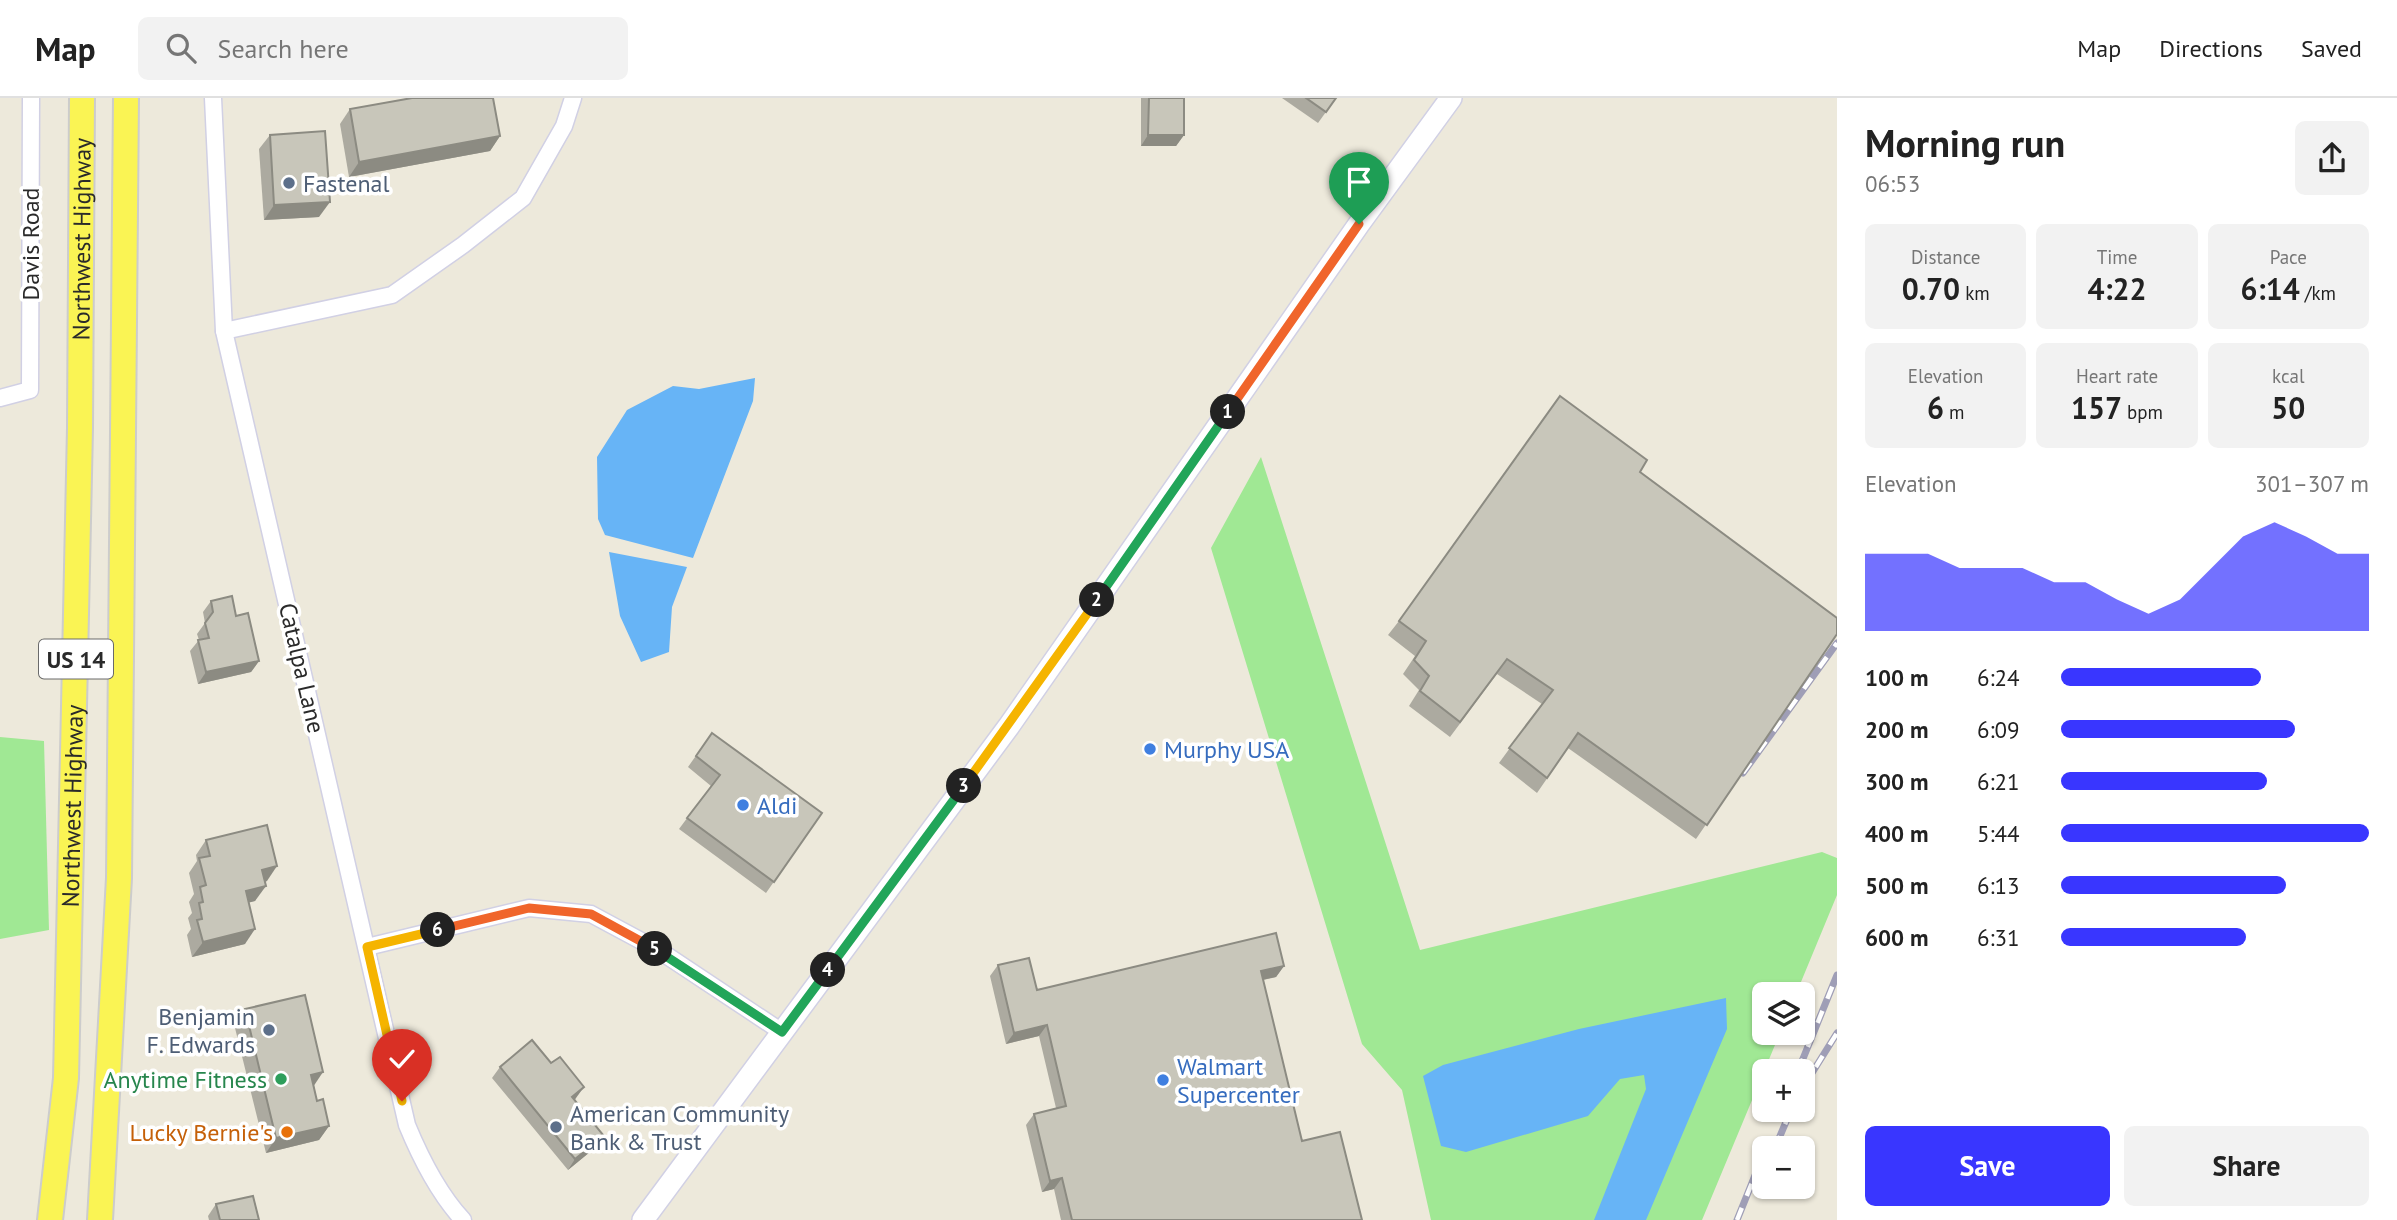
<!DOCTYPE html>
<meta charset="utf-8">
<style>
:root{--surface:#fff;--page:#f2f2f2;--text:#222;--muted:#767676;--line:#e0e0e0;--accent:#3936ff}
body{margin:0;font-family:"PT Sans",sans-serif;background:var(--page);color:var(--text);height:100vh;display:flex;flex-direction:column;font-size:26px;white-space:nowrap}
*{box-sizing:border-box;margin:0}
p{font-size:23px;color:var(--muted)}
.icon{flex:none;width:38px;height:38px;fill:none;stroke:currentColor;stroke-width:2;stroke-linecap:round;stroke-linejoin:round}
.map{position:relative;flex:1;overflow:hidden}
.side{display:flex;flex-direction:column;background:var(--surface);width:560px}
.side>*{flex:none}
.buttons{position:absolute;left:1752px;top:884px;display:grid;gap:14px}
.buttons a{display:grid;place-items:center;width:63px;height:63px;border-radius:10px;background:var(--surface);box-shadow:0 2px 5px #0004;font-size:35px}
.pin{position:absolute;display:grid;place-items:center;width:60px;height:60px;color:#fff;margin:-72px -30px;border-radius:50% 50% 50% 0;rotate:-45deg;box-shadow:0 0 7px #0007}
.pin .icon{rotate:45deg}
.km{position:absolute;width:35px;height:35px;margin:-18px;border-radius:50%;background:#222;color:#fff;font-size:19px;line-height:35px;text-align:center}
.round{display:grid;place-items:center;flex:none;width:74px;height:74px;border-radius:10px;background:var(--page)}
.head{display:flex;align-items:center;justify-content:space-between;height:119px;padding:0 28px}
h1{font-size:38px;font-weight:600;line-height:52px}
.stats{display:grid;grid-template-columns:repeat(3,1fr);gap:10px;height:119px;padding:7px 28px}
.stats div{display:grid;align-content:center;border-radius:10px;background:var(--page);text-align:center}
.stats b{font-size:30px;font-weight:600}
.stats small{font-size:19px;font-weight:400}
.stats p{font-size:19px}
.chart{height:196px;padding:14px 28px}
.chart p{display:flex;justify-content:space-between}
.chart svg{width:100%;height:126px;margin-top:7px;fill:var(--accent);opacity:.7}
.primary-button{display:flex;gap:14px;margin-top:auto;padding:14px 28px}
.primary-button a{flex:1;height:80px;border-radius:10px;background:var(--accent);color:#fff;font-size:28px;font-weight:600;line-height:80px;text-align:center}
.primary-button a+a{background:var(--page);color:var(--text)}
ul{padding:0 28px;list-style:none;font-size:23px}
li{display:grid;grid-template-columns:112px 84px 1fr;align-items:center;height:52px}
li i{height:18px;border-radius:9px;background:var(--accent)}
header{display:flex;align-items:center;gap:42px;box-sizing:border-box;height:98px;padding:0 35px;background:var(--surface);border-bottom:2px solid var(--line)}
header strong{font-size:33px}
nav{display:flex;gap:38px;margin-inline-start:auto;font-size:24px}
.search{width:490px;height:63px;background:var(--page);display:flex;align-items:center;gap:18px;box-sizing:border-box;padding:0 24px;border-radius:10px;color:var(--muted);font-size:26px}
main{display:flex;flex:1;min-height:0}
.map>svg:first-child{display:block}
</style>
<header>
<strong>Map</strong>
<div class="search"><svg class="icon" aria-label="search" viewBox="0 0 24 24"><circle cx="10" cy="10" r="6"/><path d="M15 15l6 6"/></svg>Search here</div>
<nav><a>Map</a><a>Directions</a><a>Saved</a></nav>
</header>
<main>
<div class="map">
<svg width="1837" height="1122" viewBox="0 0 1837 1122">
<rect width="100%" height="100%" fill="#ede9db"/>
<g fill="#a0e894">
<polygon points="1261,359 1420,852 1822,754 1837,760 1837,797 1796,896 1764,896 1764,934 1780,935 1702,1122 1431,1122 1402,992 1362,946 1211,450"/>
<polygon points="0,639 44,643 49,832 0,841"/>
</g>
<g fill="#67b4f6">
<polygon points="755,280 753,303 693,460 605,437 598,421 597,359 627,312 673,288 699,291"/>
<polygon points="609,454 687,469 672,509 669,554 641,564 620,518"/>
<polygon points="1726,900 1727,931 1646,1122 1594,1122 1646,991 1644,977 1620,981 1588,1018 1466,1054 1441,1048 1423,978 1443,967 1579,931"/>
</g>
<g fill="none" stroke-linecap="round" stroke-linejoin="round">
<defs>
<g id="street">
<path d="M 213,0 L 224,233 L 407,1027 C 421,1061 438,1095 463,1122"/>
<polyline points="224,233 392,197 463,147 523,100 564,28 573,0"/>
<polyline points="0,300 30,292 31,0"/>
<polyline points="367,849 529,810 591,816 660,853 782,934"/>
</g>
<polyline id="secondary" points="643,1122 1009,628 1359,126 1451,0"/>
<g id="primary">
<path id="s1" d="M 50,1122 L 66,980 L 80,330 L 82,0"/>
<polyline points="100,1122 119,780 126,0"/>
</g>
</defs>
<use href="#street" stroke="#d1d0e4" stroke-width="19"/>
<use href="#secondary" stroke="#d1d0e4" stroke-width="24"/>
<use href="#primary" stroke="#ccc" stroke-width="28"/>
<use href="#street" stroke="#fff" stroke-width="16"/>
<use href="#secondary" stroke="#fff" stroke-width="21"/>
<use href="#primary" stroke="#faf454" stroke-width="24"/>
<defs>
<g id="rail">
<polyline points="1743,675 1837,545"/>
<polyline points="1798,973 1837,877"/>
<polyline points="1802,991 1837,935"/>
<polyline points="1775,1050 1791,1012"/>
<polyline points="1737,1122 1764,1055"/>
</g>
</defs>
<use href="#rail" stroke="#9f9eb6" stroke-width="7"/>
<use href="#rail" stroke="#fff" stroke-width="4.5" stroke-dasharray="13" stroke-linecap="butt"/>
</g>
<g fill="#acaaa0">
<polygon points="1141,0 1184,0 1184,37 1176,48 1141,48"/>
<polygon points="1282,0 1336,0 1318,25"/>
<polygon points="350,11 500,38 490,53 349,79 340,26"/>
<polygon points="270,37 319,119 264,122 259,51"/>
<polygon points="1640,374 1837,536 1696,741 1568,650 1537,695 1499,665 1542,606 1497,576 1450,639 1409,608 1419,592 1403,576 1415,558 1388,537 1399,523"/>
<polygon points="211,503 236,518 259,563 251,574 198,586 190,553 199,542 197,536 205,525 203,514"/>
<polygon points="712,635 822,715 766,795 679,731 711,688 688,669"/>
<polygon points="206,742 267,783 265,784 255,803 249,804 245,846 192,859 187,837 191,831 188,820 192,815 189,804 194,796 189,775 197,763 196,757"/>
<polygon points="998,867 1037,892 1284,868 1276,879 1263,882 1302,1043 1362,1122 1061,1122 1054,1091 1042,1094 1026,1027 1034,1016 1056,1010 1039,938 1006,946 990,878"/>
<polygon points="245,911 314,988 317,1003 329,1028 319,1042 266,1055 234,926"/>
<polygon points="500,969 576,1000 575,1002 604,1038 596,1049 568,1072 492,980"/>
<polygon points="216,1106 259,1122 209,1122 208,1118"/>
</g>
<g fill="#8c8b82">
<polygon points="1148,37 1184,37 1176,48 1141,48"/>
<polygon points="500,38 490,53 349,79 359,64"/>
<polygon points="330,104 319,119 264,122 274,107"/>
<polygon points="259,563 251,574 198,586 206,574"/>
<polygon points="277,768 267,783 251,787 262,772"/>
<polygon points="266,788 255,803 236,808 246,793"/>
<polygon points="255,831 245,846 192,859 203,844"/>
<polygon points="1284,868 1276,879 1253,884 1261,873"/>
<polygon points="1047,927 1039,938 1006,946 1014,935"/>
<polygon points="323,974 313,989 311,977"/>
<polygon points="584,989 576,1000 564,1010 572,999"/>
<polygon points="329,1028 319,1042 266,1055 276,1040"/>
<polygon points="604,1038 596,1049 568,1072 575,1061"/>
<polygon points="1062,1080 1054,1091 1042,1094 1050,1083"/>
</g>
<g fill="#c8c6ba" stroke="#8c8b82" stroke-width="2">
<polygon points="412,0 493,0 500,38 359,64 350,11"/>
<polygon points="1149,0 1184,0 1184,37 1148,37"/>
<polygon points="1306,0 1336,0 1326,14"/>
<polygon points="325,33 330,104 274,107 270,37"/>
<polygon points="1560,298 1647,362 1640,374 1837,520 1837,536 1707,727 1578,635 1547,680 1509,650 1553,592 1507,561 1460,624 1420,593 1429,578 1414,562 1426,543 1399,523"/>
<polygon points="232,498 236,518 248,515 259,563 206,574 198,542 209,540 205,525 213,514 211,503"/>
<polygon points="712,635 822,715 774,784 687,720 720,677 696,658"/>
<polygon points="267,727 277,768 262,772 266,788 246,793 255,831 203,844 197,822 202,821 199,805 203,804 200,789 206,787 199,760 210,758 206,742"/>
<polygon points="1276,835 1284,868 1261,873 1302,1043 1340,1034 1362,1122 1072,1122 1062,1080 1050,1083 1034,1016 1066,1008 1047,927 1014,935 998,867 1029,860 1037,892"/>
<polygon points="305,897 323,974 311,977 317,1003 323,1001 329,1028 276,1040 245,911"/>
<polygon points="532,942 551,965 560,959 584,989 572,999 604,1038 575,1061 500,969"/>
<polygon points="253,1098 259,1122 220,1122 216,1106"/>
</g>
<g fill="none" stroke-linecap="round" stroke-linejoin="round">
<defs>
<polyline id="split-1" points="1228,314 1359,126"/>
<polyline id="split-2" points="1097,502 1228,314"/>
<polyline id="split-3" points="964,688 1097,502"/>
<polyline id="split-4" points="828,872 964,688"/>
<polyline id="split-5" points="655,851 782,934 828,872"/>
<polyline id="split-6" points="438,832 529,810 591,816 655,851"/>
<polyline id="split-7" points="402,1003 367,849 438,832"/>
</defs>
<use href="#split-1" stroke="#fff" stroke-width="14"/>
<use href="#split-2" stroke="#fff" stroke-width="14"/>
<use href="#split-3" stroke="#fff" stroke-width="14"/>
<use href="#split-4" stroke="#fff" stroke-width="14"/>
<use href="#split-5" stroke="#fff" stroke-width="14"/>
<use href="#split-6" stroke="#fff" stroke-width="14"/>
<use href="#split-7" stroke="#fff" stroke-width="14"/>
<use href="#split-1" stroke="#f0652b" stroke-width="9"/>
<use href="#split-2" stroke="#22a559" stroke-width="9"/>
<use href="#split-3" stroke="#f5b400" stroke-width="9"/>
<use href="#split-4" stroke="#22a559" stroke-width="9"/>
<use href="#split-5" stroke="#22a559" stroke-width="9"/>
<use href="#split-6" stroke="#f0652b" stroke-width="9"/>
<use href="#split-7" stroke="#f5b400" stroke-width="9"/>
</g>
<g fill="#5c6f8a" stroke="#fff" stroke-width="2.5">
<circle cx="289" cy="85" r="7"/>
<circle cx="269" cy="932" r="7"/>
<circle cx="556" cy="1029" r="7"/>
</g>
<g fill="#3f7fe0" stroke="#fff" stroke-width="2.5">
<circle cx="1150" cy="651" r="7"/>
<circle cx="743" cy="707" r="7"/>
<circle cx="1163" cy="982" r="7"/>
</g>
<circle fill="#2e9e5b" stroke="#fff" stroke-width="2.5" cx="281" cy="981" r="7"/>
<circle fill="#e8710a" stroke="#fff" stroke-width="2.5" cx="287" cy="1034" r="7"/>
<g text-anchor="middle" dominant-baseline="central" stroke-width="7" stroke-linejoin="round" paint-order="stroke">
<rect fill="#fff" stroke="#6a6a6a" stroke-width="2" x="39" y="541.5" width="74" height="39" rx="5"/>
<g font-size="23" font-weight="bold" fill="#2a2a2a">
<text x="76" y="561">US 14</text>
</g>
<g font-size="24" fill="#4e5e75" stroke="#fff" text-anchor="start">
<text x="303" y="85">Fastenal</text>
<text x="255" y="918" text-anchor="end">Benjamin<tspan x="255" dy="28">F. Edwards</tspan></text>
<text x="570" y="1015">American Community<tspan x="570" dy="28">Bank &amp; Trust</tspan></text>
</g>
<g font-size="24" fill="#2a2a2a" stroke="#fff">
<text stroke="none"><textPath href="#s1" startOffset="982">Northwest Highway</textPath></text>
<text transform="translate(30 146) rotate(-90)">Davis Road</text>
<text transform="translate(302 570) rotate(77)">Catalpa Lane</text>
<text stroke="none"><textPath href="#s1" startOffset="415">Northwest Highway</textPath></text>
</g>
<g font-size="24" fill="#366cbe" stroke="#fff" text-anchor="start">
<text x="1164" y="651">Murphy USA</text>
<text x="757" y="707">Aldi</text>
<text x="1177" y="968">Walmart<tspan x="1177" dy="28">Supercenter</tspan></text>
</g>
<g font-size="24" fill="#27864d" stroke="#fff" text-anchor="end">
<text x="267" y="981">Anytime Fitness</text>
</g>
<g font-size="24" fill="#c56008" stroke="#fff" text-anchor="end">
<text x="273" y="1034">Lucky Bernie's</text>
</g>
</g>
</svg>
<div class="buttons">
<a><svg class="icon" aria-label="layers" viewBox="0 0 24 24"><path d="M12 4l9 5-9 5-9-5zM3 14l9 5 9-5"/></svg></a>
<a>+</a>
<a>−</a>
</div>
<div class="pin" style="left:1359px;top:126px;background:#1e9e55"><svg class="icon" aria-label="arrive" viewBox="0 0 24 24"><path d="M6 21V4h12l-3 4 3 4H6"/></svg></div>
<div class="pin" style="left:402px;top:1003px;background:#d93025"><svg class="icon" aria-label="check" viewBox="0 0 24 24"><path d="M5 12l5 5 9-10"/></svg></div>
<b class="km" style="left:1228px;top:314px">1</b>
<b class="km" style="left:1097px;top:502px">2</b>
<b class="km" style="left:964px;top:688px">3</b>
<b class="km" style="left:828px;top:872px">4</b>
<b class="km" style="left:655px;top:851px">5</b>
<b class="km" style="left:438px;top:832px">6</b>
</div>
<section class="side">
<div class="head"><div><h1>Morning run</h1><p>06:53</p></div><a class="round"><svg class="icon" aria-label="share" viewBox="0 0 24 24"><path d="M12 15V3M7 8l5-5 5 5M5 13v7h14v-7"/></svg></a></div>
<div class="stats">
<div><p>Distance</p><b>0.70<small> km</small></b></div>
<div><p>Time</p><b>4:22</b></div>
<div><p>Pace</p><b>6:14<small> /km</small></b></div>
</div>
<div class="stats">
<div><p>Elevation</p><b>6<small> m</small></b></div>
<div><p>Heart rate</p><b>157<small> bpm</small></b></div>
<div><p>kcal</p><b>50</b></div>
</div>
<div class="chart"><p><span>Elevation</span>301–307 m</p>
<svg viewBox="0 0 160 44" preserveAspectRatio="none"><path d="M0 44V17L10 17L20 17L30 22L40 22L50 22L60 27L70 27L80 33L90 38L100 33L110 22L120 11L130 6L140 11L150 17L160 17V44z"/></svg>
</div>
<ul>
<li><b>100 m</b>6:24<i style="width:65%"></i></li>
<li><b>200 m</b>6:09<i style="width:76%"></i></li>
<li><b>300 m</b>6:21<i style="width:67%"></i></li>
<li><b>400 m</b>5:44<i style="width:100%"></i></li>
<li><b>500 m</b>6:13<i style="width:73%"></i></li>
<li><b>600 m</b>6:31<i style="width:60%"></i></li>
</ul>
<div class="primary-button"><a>Save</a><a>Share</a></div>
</section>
</main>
